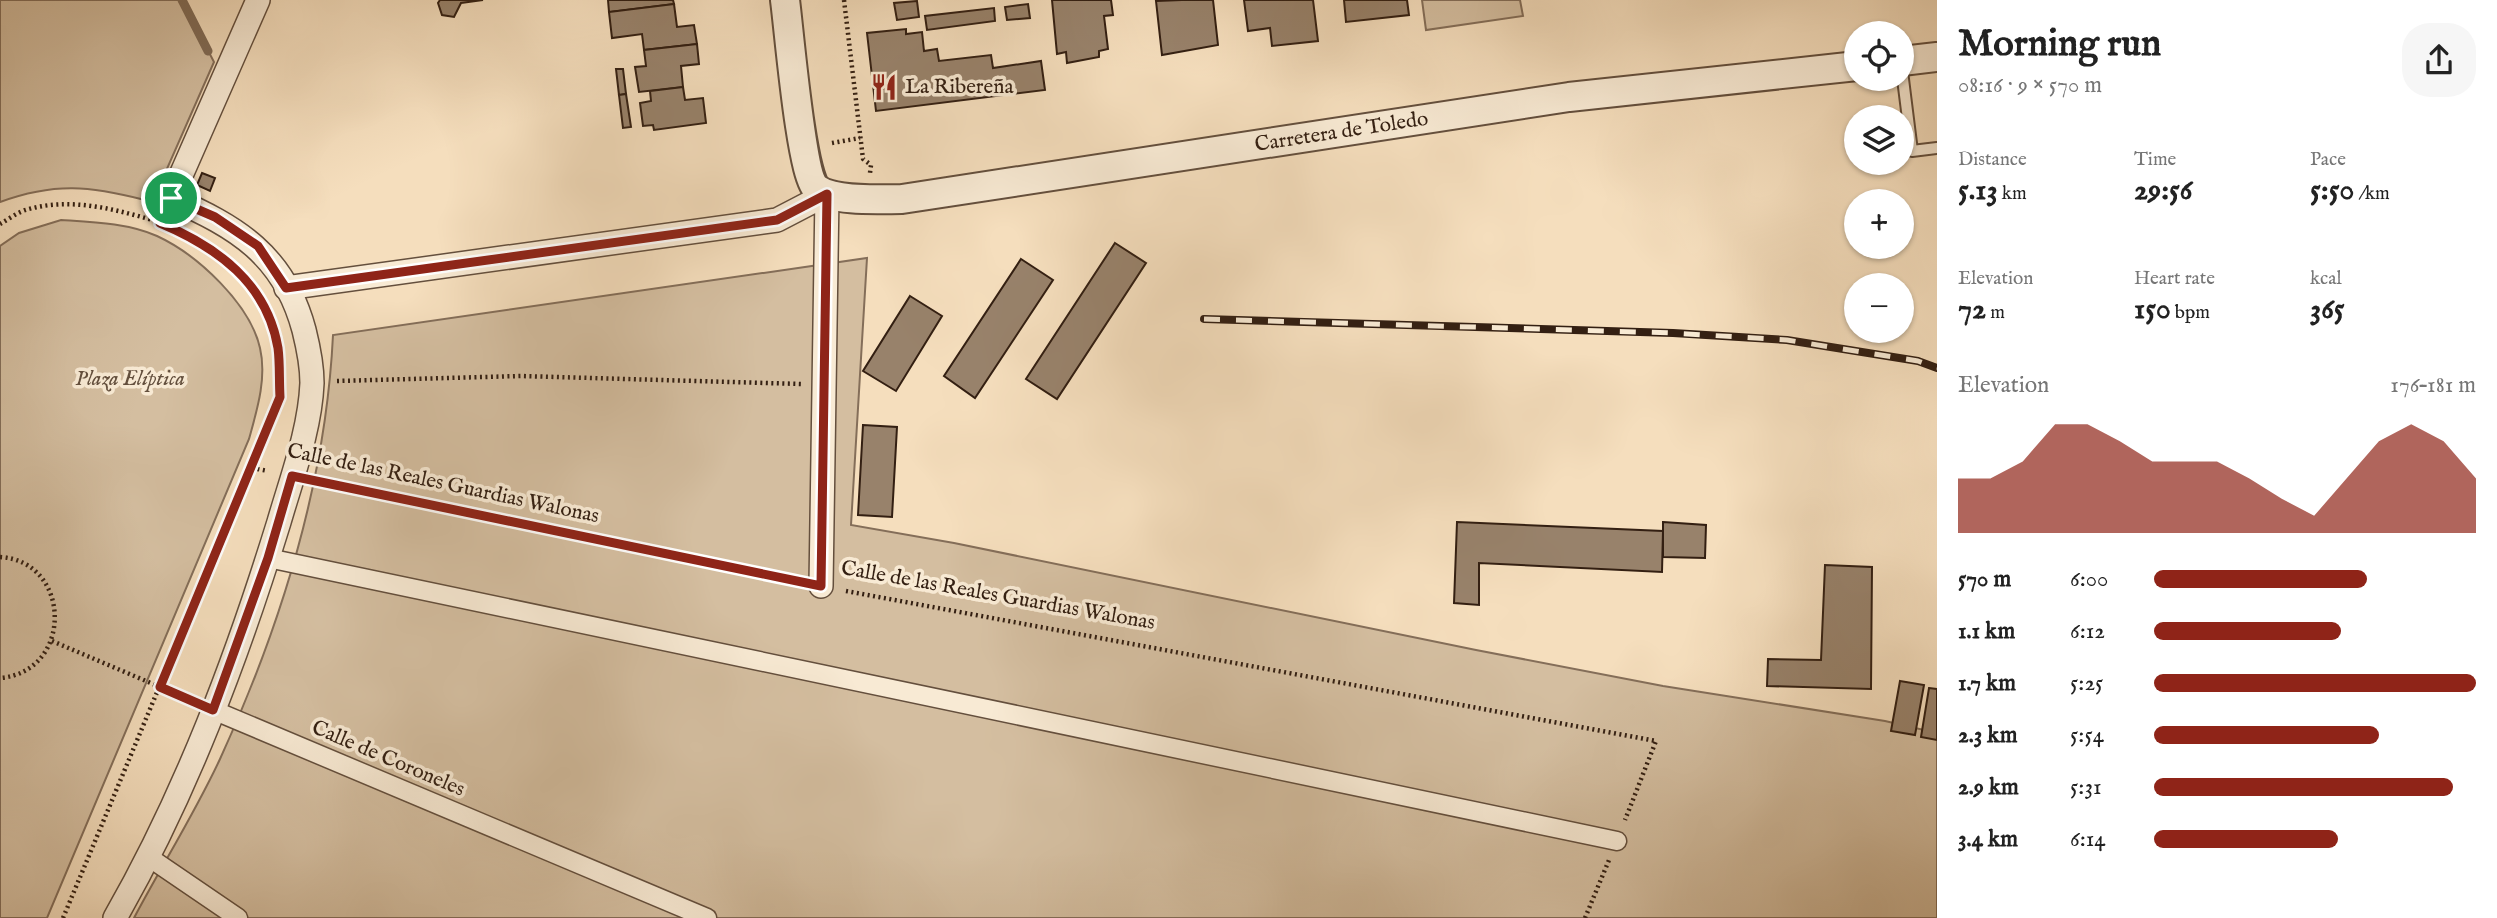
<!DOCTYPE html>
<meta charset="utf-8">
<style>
:root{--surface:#fff;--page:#f6f6f6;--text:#222;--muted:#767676;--accent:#8f2418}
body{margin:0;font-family:"IM FELL English",serif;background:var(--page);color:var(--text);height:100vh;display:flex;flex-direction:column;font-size:26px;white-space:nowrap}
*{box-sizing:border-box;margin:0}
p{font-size:23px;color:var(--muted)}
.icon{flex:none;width:38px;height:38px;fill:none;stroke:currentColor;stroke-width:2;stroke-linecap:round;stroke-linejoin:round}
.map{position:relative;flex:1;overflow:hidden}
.drawer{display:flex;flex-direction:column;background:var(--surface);width:560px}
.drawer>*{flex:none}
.controls{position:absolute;left:1844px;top:21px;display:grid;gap:14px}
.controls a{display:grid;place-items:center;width:70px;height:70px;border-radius:50%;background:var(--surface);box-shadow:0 2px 5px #0004;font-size:35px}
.pin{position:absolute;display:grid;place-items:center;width:60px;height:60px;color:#fff;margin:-30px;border:4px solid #fff;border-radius:50%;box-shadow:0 2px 7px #0007}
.round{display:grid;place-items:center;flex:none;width:74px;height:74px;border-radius:28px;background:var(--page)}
.summary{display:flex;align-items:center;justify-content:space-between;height:119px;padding:0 21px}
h1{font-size:38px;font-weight:700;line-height:52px}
.metrics{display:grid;grid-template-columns:repeat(3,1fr);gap:10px;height:119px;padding:7px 21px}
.metrics div{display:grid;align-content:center}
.metrics b{font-size:30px;font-weight:700}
.metrics small{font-size:19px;font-weight:400}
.metrics p{font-size:19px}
.chart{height:196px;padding:14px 21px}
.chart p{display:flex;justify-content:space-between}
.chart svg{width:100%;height:126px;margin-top:7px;fill:var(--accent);opacity:.7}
ul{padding:0 21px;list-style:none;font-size:23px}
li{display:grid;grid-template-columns:112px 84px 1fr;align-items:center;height:52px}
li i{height:18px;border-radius:9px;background:var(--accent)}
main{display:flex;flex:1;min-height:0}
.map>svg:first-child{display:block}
</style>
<main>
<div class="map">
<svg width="1937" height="918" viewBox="0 0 1937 918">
<rect width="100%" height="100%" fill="#f5debd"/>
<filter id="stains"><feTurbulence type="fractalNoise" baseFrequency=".00286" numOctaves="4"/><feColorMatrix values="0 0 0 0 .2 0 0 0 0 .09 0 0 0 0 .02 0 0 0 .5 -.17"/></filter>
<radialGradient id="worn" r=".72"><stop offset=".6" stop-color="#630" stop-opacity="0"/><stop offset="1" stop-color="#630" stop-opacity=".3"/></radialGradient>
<g fill="#d4bea0" stroke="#846e59" stroke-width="2">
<path d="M 0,0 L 182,0 L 214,62 L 159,187 L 145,200 C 90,186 55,182 0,202 Z"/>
<polygon points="1422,0 1520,0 1523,16 1426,30"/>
<path d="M 61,220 C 92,222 128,223 157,236 C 198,255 250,304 260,348 C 267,378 257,410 249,439 L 47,918 L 0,918 L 0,246 L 19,233 Z"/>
<path d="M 867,258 L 851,525 L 954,543 L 1476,650 L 1663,686 L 1885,721 L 1937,733 L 1937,918 L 134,918 C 162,865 195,813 220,759 C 281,626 326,480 333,335 Z"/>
</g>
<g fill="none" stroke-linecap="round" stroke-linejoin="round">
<polyline stroke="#806b56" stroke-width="9" points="182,0 208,51"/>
</g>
<g fill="#98826b" stroke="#331f12" stroke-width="2">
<polygon points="440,0 483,0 461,3 454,17 442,15 438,3"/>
<polygon points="608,0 673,0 674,4 609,12"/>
<polygon points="1052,0 1111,0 1113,15 1104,16 1108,49 1099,51 1099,57 1067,63 1066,52 1057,54"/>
<polygon points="1182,0 1213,0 1218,45 1162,55 1156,1"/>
<polygon points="1244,0 1313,0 1318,41 1272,46 1270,28 1248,31"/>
<polygon points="1344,0 1407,0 1409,15 1346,22"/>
<polygon points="917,1 919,17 897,20 894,3"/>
<polygon points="674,4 677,27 694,25 697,44 644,50 642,34 612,38 609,12"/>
<polygon points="1028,4 1030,18 1007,20 1005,7"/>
<polygon points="994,8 995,21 927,30 925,16"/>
<polygon points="906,29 906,34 922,32 924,51 937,49 939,61 991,55 993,68 1041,61 1045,90 876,111 867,33"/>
<polygon points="697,44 699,64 681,66 683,87 639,92 635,67 646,66 644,50"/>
<polygon points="616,69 623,69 626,94 619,95"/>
<polygon points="683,87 685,100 703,98 706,123 654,130 653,125 643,126 640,103 651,101 650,91"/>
<polygon points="626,94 631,127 623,128 619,95"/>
<polygon points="202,173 215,178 210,191 197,185"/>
<polygon points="1115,243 1146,263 1057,399 1026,379"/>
<polygon points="1021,259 1053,280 975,398 944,376"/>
<polygon points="910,296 942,316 896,391 863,371"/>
<polygon points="863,425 897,427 892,517 858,515"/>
<polygon points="1457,522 1663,531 1662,572 1479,563 1479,605 1454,603"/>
<polygon points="1663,522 1706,525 1705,558 1663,557"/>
<polygon points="1825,565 1872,567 1871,689 1767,686 1768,659 1821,660"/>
<polygon points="1900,681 1924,685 1915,735 1891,731"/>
<polygon points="1929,688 1937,689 1937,740 1921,737"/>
</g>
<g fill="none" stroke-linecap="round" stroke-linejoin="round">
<defs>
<polyline id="service" points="1902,71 1912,151 1937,148"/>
<g id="pedestrian">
<polyline points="268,558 1617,841"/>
<polyline points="213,710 707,918"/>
<polyline points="150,858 238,918"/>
</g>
<g id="minor">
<polyline points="286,288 777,220 827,194 821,586"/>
<path d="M 115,918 C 186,794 237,658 279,522 C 292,477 310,430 312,383 C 312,367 308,346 304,330 C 284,255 237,227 171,198 L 258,0"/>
</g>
<g id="tertiary">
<path id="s1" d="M 785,0 C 789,29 801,177 817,189 C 835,202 880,199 902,199 L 1569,97 L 1857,66"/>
<polyline points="1902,61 1937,57"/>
</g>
</defs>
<use href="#service" stroke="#644f3d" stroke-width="14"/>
<use href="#pedestrian" stroke="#644f3d" stroke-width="21"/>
<use href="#minor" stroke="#644f3d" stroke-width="26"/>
<use href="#tertiary" stroke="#644f3d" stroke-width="32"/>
<g stroke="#331f12" stroke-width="4.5" stroke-dasharray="2 3.5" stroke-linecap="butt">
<polyline points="844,0 863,159 871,165 870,173"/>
<polyline points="832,143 860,138"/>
<path d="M 0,224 C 9,219 19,211 29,209 C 73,197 118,210 159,222"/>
<polyline points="233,265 257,293"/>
<polyline points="337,381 521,376 801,384"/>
<polyline points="252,468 268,471"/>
<polyline points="318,482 796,581"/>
<path d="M 0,557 C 72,561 74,672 0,678"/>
<polyline points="846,591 1656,741 1625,820"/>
<polyline points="52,641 193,701"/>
<polyline points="63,918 280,397 278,347 261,301"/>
<polyline points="1585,918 1609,860"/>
</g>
<use href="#service" stroke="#f8ead4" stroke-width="10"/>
<use href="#pedestrian" stroke="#f8ead4" stroke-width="18"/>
<use href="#minor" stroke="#f8ead4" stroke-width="23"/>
<use href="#tertiary" stroke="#f8ead4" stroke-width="28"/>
<defs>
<polyline id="rail" points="1204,319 1673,333 1787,340 1918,361 1937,368"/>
</defs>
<use href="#rail" stroke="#331f12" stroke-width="8"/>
<use href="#rail" stroke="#f8ead4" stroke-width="5" stroke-dasharray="16" stroke-linecap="butt"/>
</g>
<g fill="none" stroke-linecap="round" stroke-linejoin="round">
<defs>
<path id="route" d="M 827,194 L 821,586 L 292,476 L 268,558 L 213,710 L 160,687 L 280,397 C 279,381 280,363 278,348 C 267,283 217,247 160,223 L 171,198 L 215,217 L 258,246 L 286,288 L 777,220 Z"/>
</defs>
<use href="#route" stroke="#fff" stroke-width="14"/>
<use href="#route" stroke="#8f2418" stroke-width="9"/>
</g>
<defs>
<symbol id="restaurant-bare" viewBox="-9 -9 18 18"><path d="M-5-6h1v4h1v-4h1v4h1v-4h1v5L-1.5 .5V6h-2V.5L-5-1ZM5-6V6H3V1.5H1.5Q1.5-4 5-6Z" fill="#8f2418" stroke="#f8ead4" stroke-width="2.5" paint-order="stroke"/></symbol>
</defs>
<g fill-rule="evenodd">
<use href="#restaurant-bare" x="865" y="68" width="38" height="38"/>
</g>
<g text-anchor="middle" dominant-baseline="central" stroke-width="7" stroke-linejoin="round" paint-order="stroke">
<g font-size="21" fill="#331f12" stroke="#f8ead4" text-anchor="start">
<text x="905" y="87">La Ribereña</text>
</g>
<g font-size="21" fill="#331f12" stroke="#f8ead4">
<text stroke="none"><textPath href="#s1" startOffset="724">Carretera de Toledo</textPath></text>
<text transform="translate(443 484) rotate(12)">Calle de las Reales Guardias Walonas</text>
<text transform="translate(998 596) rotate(10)">Calle de las Reales Guardias Walonas</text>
<text transform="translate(388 759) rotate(23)">Calle de Coroneles</text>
</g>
<g font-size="21" font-style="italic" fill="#634f3d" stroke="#f8ead4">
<text x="130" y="379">Plaza Elíptica</text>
</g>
</g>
<rect width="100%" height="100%" filter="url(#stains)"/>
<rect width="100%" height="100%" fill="url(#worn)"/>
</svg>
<div class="controls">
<a><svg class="icon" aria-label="locate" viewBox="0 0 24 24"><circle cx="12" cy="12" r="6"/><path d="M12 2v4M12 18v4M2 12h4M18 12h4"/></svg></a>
<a><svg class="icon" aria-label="layers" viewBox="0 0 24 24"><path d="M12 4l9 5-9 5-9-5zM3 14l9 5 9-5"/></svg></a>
<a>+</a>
<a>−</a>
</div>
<div class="pin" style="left:171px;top:198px;background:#1e9e55"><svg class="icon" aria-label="arrive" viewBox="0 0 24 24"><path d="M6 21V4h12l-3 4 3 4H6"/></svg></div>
</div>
<section class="drawer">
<div class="summary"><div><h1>Morning run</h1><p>08:16 · 9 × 570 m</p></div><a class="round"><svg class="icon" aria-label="share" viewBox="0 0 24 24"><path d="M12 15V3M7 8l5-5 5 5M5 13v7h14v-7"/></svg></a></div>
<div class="metrics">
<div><p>Distance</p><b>5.13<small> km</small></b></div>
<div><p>Time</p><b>29:56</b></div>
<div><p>Pace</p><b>5:50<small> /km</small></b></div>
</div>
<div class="metrics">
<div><p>Elevation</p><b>72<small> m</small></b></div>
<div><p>Heart rate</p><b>150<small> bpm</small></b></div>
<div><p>kcal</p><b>365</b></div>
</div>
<div class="chart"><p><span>Elevation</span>176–181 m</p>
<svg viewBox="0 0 160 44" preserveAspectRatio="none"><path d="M0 44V25L10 25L20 19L30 6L40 6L50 12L60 19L70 19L80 19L90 25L100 32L110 38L120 25L130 12L140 6L150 12L160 25V44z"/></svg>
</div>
<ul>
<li><b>570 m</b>6:00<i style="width:66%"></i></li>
<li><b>1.1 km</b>6:12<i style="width:58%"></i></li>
<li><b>1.7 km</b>5:25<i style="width:100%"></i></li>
<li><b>2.3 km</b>5:54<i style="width:70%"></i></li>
<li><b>2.9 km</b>5:31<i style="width:93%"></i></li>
<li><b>3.4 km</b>6:14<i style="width:57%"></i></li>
</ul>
</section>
</main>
